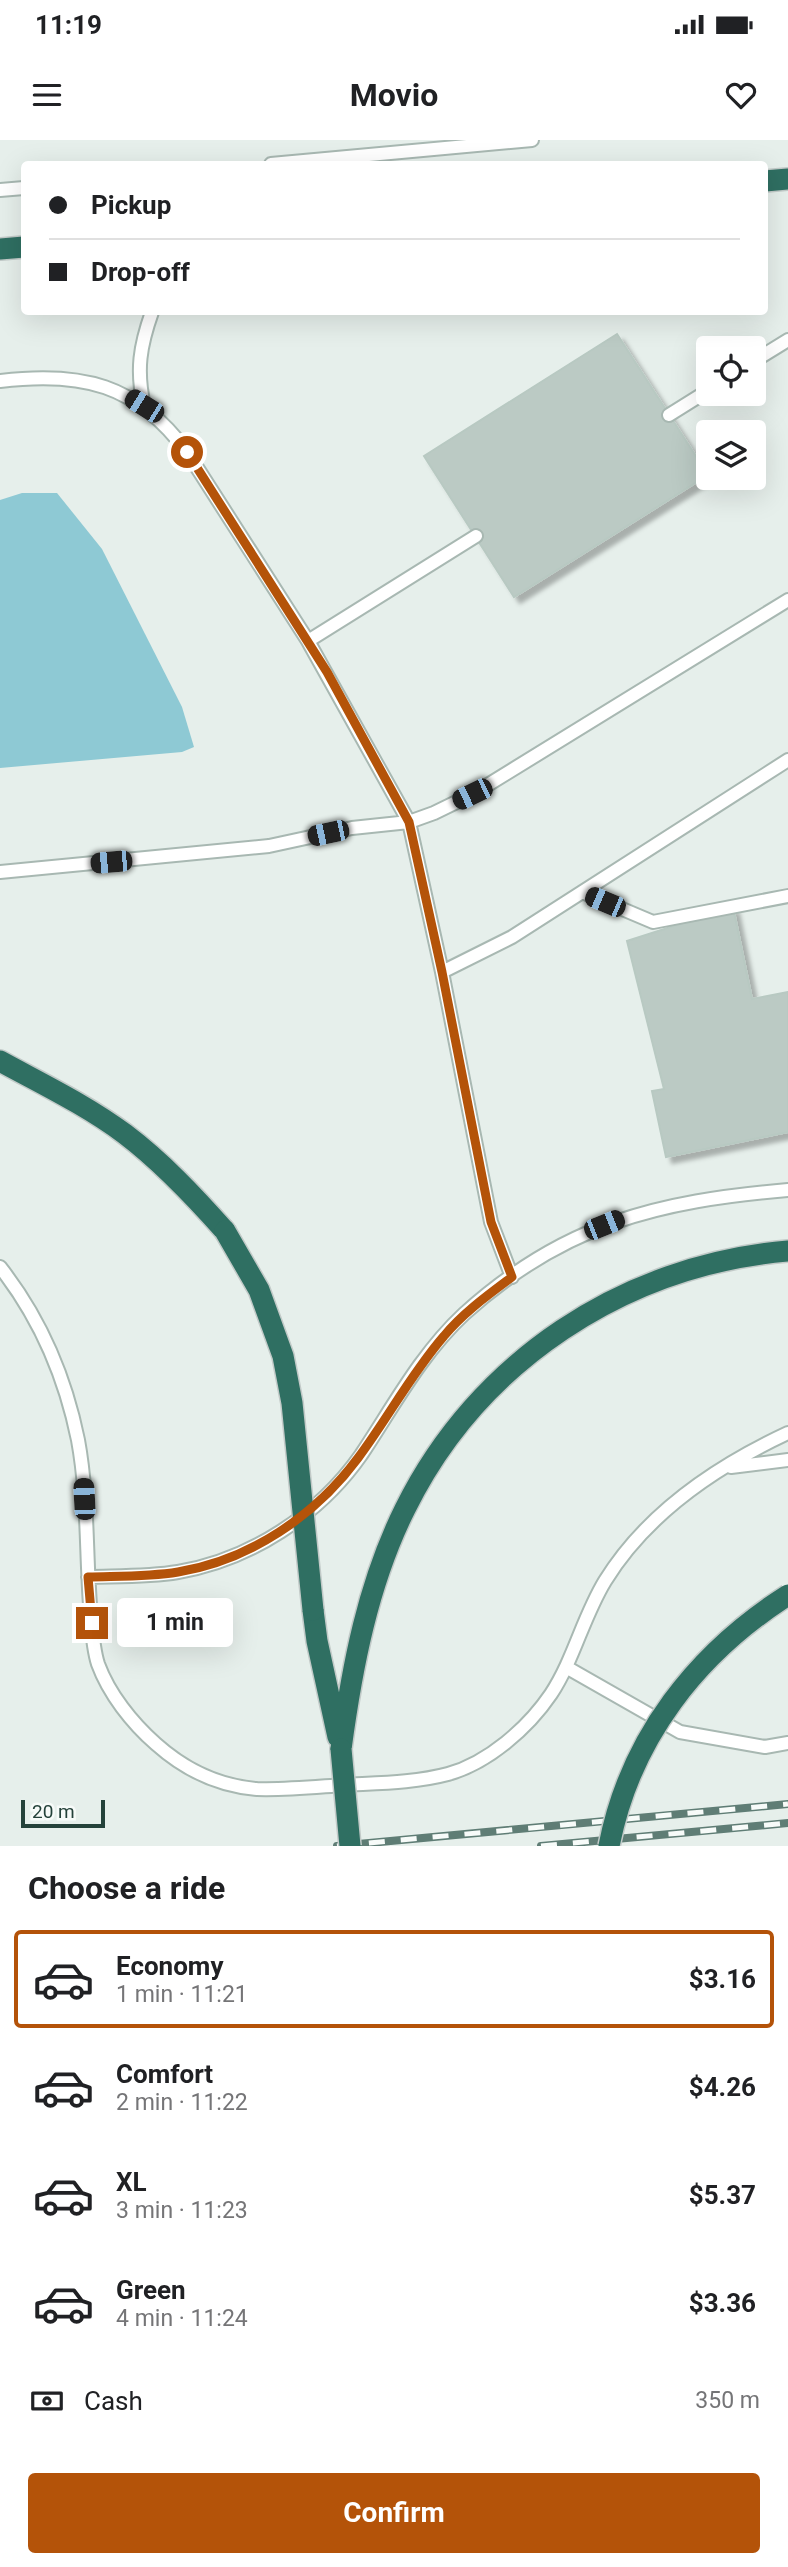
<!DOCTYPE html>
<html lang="en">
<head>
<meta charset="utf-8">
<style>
	:root { --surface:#fff; --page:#f6f6f6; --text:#202124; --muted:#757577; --line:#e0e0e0; --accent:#b45309 }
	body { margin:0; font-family:Roboto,sans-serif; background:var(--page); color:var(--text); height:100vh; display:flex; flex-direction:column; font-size:26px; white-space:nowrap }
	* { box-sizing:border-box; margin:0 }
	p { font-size:23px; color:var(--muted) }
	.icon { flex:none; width:38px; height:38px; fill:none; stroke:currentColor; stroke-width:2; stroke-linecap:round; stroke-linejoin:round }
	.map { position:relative; height:1706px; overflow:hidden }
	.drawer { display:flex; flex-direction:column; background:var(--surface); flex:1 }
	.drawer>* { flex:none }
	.hud { position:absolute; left:21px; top:21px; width:747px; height:154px; border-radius:7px; box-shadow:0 7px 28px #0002; display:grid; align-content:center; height:154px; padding:0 28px; background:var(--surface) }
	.tools { position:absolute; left:696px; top:196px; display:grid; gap:14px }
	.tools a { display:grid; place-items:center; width:70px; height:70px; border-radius:7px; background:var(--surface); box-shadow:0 7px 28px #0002; font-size:35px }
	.scale { position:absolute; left:21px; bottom:18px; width:84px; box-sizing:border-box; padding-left:7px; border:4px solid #24423a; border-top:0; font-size:19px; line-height:24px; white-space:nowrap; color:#24423a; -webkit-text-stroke:5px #f7fbf9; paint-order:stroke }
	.end { position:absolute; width:32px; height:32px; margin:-16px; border:9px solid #b45309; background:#fff; box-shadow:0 0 0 4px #fff }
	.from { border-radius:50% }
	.bubble { position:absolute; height:49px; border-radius:7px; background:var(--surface); box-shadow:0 7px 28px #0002; font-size:23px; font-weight:700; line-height:49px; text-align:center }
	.car { position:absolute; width:21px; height:42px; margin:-21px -10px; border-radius:9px; box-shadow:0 0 5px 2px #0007; background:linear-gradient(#222 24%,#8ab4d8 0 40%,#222 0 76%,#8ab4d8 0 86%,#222 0) }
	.hud b { display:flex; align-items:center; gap:24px; height:66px; font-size:26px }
	.hud b+b { border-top:2px solid var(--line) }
	.hud i { width:18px; height:18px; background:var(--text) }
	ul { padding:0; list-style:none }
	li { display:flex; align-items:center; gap:21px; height:98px; margin:0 14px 10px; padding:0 14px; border:4px solid transparent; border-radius:7px }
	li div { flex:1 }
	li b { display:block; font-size:26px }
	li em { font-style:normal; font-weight:700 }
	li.on { border-color:var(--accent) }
	li>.icon { width:63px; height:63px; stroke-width:1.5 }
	h2 { padding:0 28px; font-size:32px; line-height:84px }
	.pay { display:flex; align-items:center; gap:18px; height:77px; padding:0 28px; font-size:26px }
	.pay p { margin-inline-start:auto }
	.button { display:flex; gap:14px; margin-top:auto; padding:14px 28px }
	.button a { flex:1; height:80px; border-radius:7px; background:var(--accent); color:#fff; font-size:28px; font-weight:700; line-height:80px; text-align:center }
	.status { display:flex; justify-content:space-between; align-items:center; height:49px; padding:0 35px; background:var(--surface); direction:ltr }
	.status svg { height:19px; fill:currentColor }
	header { display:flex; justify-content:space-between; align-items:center; height:91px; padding:0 28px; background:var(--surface); font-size:32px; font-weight:700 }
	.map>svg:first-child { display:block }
	.water { fill:#8ec9d4 }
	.building { fill:#bbcac4; stroke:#b8c9c2; stroke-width:2; filter:url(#shadow) }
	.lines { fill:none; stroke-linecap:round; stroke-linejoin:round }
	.lane-casing { stroke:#a8b8b2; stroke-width:16 }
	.highway-casing { stroke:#c2cac8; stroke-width:24 }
	.lane { stroke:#fff; stroke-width:12 }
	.highway { stroke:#2f6f62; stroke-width:21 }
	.rail-casing { stroke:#5f7d75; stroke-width:8 }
	.rail { stroke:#f7fbf9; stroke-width:5; stroke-dasharray:16; stroke-linecap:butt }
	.highway-bridge-casing { stroke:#c2cac8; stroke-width:24; stroke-linecap:butt }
	.highway-bridge { stroke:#2f6f62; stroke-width:21 }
	.route { stroke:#b45309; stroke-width:9 }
</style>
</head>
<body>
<div class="status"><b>11:19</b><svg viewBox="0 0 49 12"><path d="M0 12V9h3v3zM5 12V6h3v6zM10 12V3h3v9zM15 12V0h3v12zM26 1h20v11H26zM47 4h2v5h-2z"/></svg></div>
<header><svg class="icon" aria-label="menu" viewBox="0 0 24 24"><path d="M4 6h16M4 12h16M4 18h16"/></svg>Movio<svg class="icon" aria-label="heart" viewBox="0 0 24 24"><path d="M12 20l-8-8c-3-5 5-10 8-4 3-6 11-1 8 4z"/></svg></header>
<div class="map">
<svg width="788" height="1706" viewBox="0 0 788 1706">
	<defs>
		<filter id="shadow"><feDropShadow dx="6" dy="6" stdDeviation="2" flood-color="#0004"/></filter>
	</defs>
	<rect width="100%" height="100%" fill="#e6efeb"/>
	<path class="water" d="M22,353H57L102,409L182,567L194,607L182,612L0,628V360Z"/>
	<path class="building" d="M617,194L708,335L514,457L424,316Z
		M733,767L752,859L788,852V992L666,1017L652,951L664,949L627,801Z"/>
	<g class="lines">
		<g class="lane-casing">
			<path id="lane" d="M271,24L532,0
				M0,50L24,48
				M754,221L788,200
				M0,241C81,231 137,244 187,312L308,501L409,682L442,832L491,1082L512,1137
				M144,266C136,230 140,206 152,172
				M669,275L709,250
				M308,501L476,396
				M0,732L269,706L352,688L409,682L434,673L473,654L788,460
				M582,752L653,782L788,756
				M442,832L512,797L788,620
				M0,1127C40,1178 65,1236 78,1300C88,1354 86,1411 90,1465C92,1485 92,1505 98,1524C109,1554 132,1583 156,1604C184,1629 219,1646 257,1649C285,1650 314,1647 343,1645C377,1643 414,1643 448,1634C488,1623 528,1588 551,1554C574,1519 583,1477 605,1441C647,1373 717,1326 788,1293
				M731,1327L788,1320
				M88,1437C118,1436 148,1437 178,1432C250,1420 319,1375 361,1315C393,1267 421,1214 464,1174C563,1084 658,1061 788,1050
				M566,1527L680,1592L765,1607L788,1603"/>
		</g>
		<g class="highway-casing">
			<path id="highway" d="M765,41L788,39
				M0,109L24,107
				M0,921C42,944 86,965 125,994C162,1022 194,1056 225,1091
				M313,1470L317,1501L338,1597
				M341,1609C352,1527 368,1443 405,1369C478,1221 624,1125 788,1111"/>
		</g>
		<use href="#lane" class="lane"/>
		<use href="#highway" class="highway"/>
		<g class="rail-casing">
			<path id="rail" d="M337,1706L788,1664
				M541,1706L788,1683"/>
		</g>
		<use href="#rail" class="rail"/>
		<g class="highway-bridge-casing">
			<path id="highway-bridge" d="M225,1091L259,1150L283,1216L292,1263L313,1470
				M341,1609L350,1706
				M609,1706C630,1598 697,1513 788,1455"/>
		</g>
		<use href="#highway-bridge" class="highway-bridge"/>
	</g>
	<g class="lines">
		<path class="route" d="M92,1483L88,1437C118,1436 148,1437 178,1432C250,1420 315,1376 358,1318C388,1278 411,1234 444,1196C463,1173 488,1155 512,1137L491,1082L442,832L409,682L327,532L187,312"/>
	</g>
</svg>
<div class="tools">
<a><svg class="icon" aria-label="locate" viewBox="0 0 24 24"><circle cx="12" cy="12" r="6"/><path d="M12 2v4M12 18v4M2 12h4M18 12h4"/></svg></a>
<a><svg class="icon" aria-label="layers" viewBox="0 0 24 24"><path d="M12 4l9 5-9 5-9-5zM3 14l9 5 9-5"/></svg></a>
</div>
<div class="scale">20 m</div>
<i class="end from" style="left:187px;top:312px"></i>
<i class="end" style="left:92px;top:1483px"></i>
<div class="bubble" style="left:117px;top:1458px;width:116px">1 min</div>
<i class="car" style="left:144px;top:266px;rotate:302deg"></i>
<i class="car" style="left:472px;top:654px;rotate:244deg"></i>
<i class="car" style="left:328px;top:693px;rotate:258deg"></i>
<i class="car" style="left:111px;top:722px;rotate:265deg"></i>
<i class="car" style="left:605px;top:762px;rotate:293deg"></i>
<i class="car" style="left:604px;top:1085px;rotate:68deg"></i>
<i class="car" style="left:84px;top:1359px;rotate:357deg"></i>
<div class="hud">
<b><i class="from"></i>Pickup</b>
<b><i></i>Drop-off</b>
</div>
</div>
<section class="drawer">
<h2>Choose a ride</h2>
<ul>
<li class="on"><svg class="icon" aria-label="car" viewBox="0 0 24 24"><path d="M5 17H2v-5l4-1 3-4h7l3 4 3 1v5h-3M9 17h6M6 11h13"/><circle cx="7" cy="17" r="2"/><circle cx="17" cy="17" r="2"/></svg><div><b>Economy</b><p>1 min · 11:21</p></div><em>$3.16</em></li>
<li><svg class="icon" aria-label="car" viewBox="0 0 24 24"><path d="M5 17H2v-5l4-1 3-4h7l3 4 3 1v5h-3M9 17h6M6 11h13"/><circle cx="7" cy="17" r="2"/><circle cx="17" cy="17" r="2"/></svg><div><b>Comfort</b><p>2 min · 11:22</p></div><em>$4.26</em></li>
<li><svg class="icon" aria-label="car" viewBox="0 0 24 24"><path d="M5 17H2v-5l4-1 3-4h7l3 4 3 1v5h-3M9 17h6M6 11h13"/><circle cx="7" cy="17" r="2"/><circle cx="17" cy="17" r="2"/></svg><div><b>XL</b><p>3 min · 11:23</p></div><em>$5.37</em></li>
<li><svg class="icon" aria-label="car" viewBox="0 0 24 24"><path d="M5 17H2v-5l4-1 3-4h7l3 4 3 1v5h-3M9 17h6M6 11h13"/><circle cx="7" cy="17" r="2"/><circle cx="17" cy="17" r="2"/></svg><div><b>Green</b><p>4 min · 11:24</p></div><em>$3.36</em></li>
</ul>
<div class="pay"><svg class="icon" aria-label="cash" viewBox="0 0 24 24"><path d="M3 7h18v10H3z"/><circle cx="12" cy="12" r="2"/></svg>Cash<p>350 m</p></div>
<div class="button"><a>Confirm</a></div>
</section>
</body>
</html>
